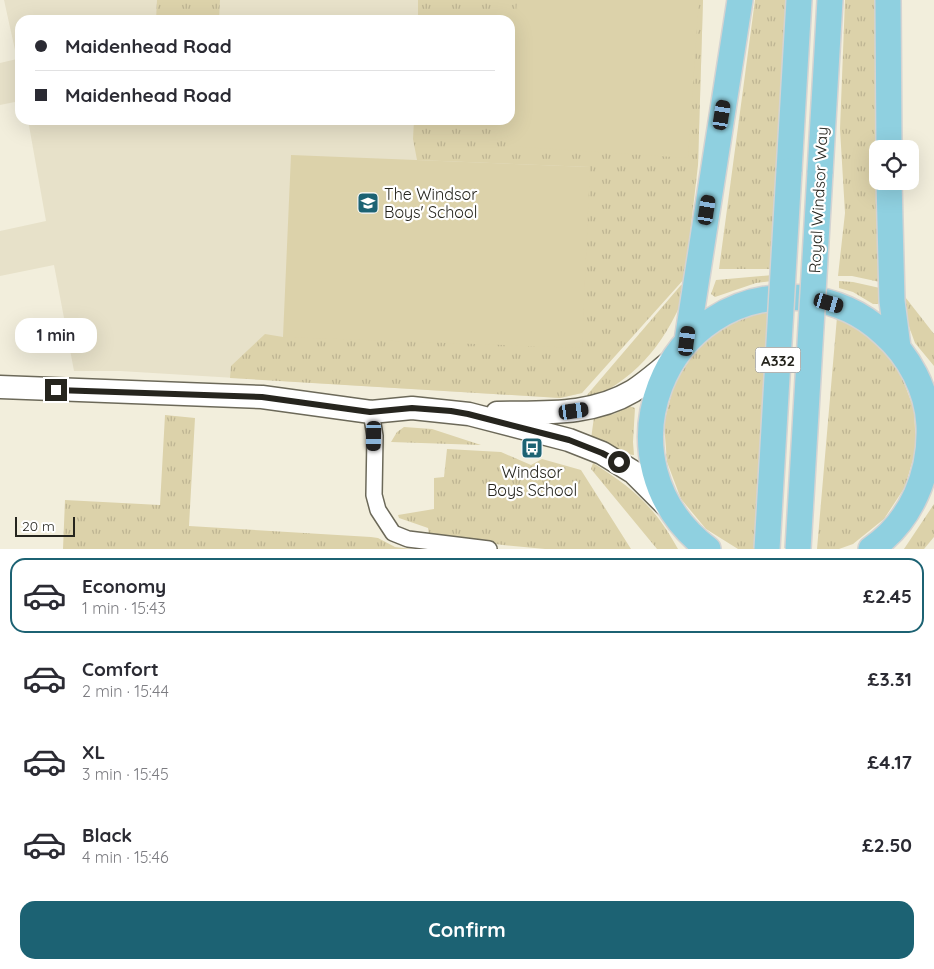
<!DOCTYPE html>
<html lang="en">
<head>
<meta charset="utf-8">
<style>
	:root { --surface:#fff; --page:#f2f2f3; --text:#2b2b33; --muted:#7c7c81; --line:#e1e1e2; --accent:#1c6273 }
	body { margin:0; font-family:Quicksand,sans-serif; background:var(--page); color:var(--text); height:100vh; display:flex; flex-direction:column; font-size:19px; white-space:nowrap }
	* { box-sizing:border-box; margin:0 }
	p { font-size:16px; color:var(--muted) }
	.icon { flex:none; width:28px; height:28px; fill:none; stroke:currentColor; stroke-width:2; stroke-linecap:round; stroke-linejoin:round }
	.map { position:relative; height:549px; overflow:hidden }
	.sheet { display:flex; flex-direction:column; background:var(--surface); flex:1 }
	.sheet>* { flex:none }
	.hud { position:absolute; left:15px; top:15px; width:500px; height:110px; border-radius:15px; box-shadow:0 5px 20px #0002; display:grid; align-content:center; height:110px; padding:0 20px; background:var(--surface) }
	.fabs { position:absolute; left:869px; top:140px; display:grid; gap:10px }
	.fabs a { display:grid; place-items:center; width:50px; height:50px; border-radius:10px; background:var(--surface); box-shadow:0 5px 20px #0002; font-size:25px }
	.scale { position:absolute; left:15px; bottom:12px; width:60px; box-sizing:border-box; padding-left:5px; border:2px solid #26251e; border-top:0; font-size:14px; line-height:18px; white-space:nowrap; color:#26251e; -webkit-text-stroke:4px #fff; paint-order:stroke }
	.end { position:absolute; width:22px; height:22px; margin:-11px; border:6px solid #26251e; background:#fff; box-shadow:0 0 0 2px #fff }
	.from { border-radius:50% }
	.bubble { position:absolute; height:35px; border-radius:15px; background:var(--surface); box-shadow:0 5px 20px #0002; font-size:16px; font-weight:800; line-height:35px; text-align:center }
	.car { position:absolute; width:15px; height:30px; margin:-15px -8px; border-radius:6px; box-shadow:0 0 4px 1px #0007; background:linear-gradient(#222 24%,#8ab4d8 0 40%,#222 0 76%,#8ab4d8 0 86%,#222 0) }
	.hud b { display:flex; align-items:center; gap:18px; height:48px; font-size:19px }
	.hud b+b { border-top:1px solid var(--line) }
	.hud i { width:12px; height:12px; background:var(--text) }
	ul { padding:9px 0 0; list-style:none }
	li { display:flex; align-items:center; gap:15px; height:75px; margin:0 10px 8px; padding:0 10px; border:2px solid transparent; border-radius:15px }
	li div { flex:1 }
	li b { display:block; font-size:19px }
	li em { font-style:normal; font-weight:800 }
	li.selected { border-color:var(--accent) }
	li>.icon { width:45px; height:45px; stroke-width:1.5 }
	.primary-button { display:flex; gap:10px; margin-top:auto; padding:10px 20px }
	.primary-button a { flex:1; height:58px; border-radius:15px; background:var(--accent); color:#fff; font-size:20px; font-weight:800; line-height:58px; text-align:center }
	.map>svg:first-child { display:block }
	.built { fill:#e7e1c9 }
	.grass { fill:url(#grass-tufts) }
	.pitch { fill:#dcd2aa }
	.lines { fill:none; stroke-linecap:round; stroke-linejoin:round }
	.street-casing { stroke:#6c6959; stroke-width:18 }
	.secondary-casing { stroke:#6c6959; stroke-width:25 }
	.primary-casing { stroke:#d4d3d2; stroke-width:28 }
	.street { stroke:#fff; stroke-width:15 }
	.secondary { stroke:#fff; stroke-width:22 }
	.primary { stroke:#8fd0e0; stroke-width:25 }
	.primary-bridge-casing { stroke:#d4d3d2; stroke-width:28; stroke-linecap:butt }
	.primary-bridge { stroke:#8fd0e0; stroke-width:25 }
	.route { stroke:#26251e; stroke-width:6 }
	.labels { text-anchor:middle; dominant-baseline:central; stroke-width:4.5; stroke-linejoin:round; paint-order:stroke }
	.shield { fill:#fff; stroke:#676662; stroke-width:1 }
	.shield-label { font-size:15px; font-weight:bold; fill:#26251e }
	.poi-label { font-size:16px; fill:#26251e; stroke:#fff; text-anchor:start }
	.street-label { font-size:16px; fill:#26251e; stroke:#fff }
</style>
</head>
<body>
<div class="map">
<svg width="934" height="549" viewBox="0 0 934 549">
	<defs>
		<pattern id="grass-tufts" width="24" height="20" patternUnits="userSpaceOnUse" patternTransform="scale(1.25)"><rect width="24" height="20" fill="#dcd2aa"/><path d="M3 7l-1-3M5 7V3M7 7l1-3M15 17l-1-3M17 17v-4M19 17l1-3" fill="none" stroke="#bdb492"/></pattern>
	</defs>
	<rect width="100%" height="100%" fill="#f2eedc"/>
	<path class="built" d="M4,0H703L698,165L582,393L560,398L120,371H74L54,265L0,276V231L46,221L28,120H510V20H20V101L0,105V63L17,59Z"/>
	<path class="grass" d="M157,0H220L219,20H156Z
		M418,0H703L698,165L685,278L582,393L560,398L230,378L231,366L265,334L283,337L590,167L417,160L413,139L414,120H510V20H418Z
		M755,0H788L774,269H719Z
		M845,0H875L880,282L852,276H838L845,213L840,129Z
		M773,275L772,281L756,283L715,297L711,294L716,280Z
		M839,281L853,282L880,288L881,300L878,304H873L853,292L839,288Z
		M681,285L689,286C666,340 643,374 589,400L587,395Z
		M902,293L934,334V366L915,343L903,310Z
		M772,310L758,549H738L706,529L681,499L667,462L664,423L674,384L695,351L726,325L763,311Z
		M837,317L842,319L875,341L900,372L914,409L916,449L905,487L884,519L853,544L839,549H817Z
		M629,406L635,408L633,442L634,455C625,455 601,442 591,439L594,417L614,414Z
		M165,415L195,418L189,526L371,537L378,538L395,547L412,549H63L65,500L160,505Z
		M404,427L432,429L481,445L391,442L397,432Z
		M447,449L501,452L531,465L542,459L581,470L631,549H545L503,545L429,535L428,528L399,518L398,515L434,509V478L444,477Z
		M593,463C633,488 655,507 678,549H657L591,469Z
		M934,504V537L924,549H904Z"/>
	<path class="pitch" d="M517,0H699L688,158L507,146Z
		M291,155L590,167L582,348L283,337Z"/>
	<g class="lines">
		<g class="street-casing">
			<path id="street" d="M371,412L375,436L374,495L378,510L393,533L408,539L489,549"/>
		</g>
		<g class="secondary-casing">
			<path id="secondary" d="M0,387L262,397L371,412L412,408L469,414L569,440L602,453L633,472L667,506
				M497,413C544,412 591,416 633,391C647,382 660,370 673,360"/>
		</g>
		<g class="primary-casing">
			<path id="primary" d="M888,0L889,149
				M789,171L799,0
				M820,173L830,0
				M889,181L892,301L898,347
				M687,341L740,0
				M708,549C594,463 662,284 805,298C834,301 862,313 883,333C909,356 927,389 929,425C931,473 912,521 871,549"/>
		</g>
		<use href="#street" class="street"/>
		<use href="#secondary" class="secondary"/>
		<use href="#primary" class="primary"/>
		<g class="primary-bridge-casing">
			<path id="primary-bridge" d="M767,549L789,171
				M798,549L820,173"/>
		</g>
		<use href="#primary-bridge" class="primary-bridge"/>
	</g>
	<g class="lines">
		<path class="route" d="M56,390L262,397L370,412L412,408L451,411L468,414L569,440L602,453L619,462"/>
	</g>
	<defs>
		<g id="school-square" transform="scale(1.125)"><rect x="-9" y="-9" width="18" height="18" rx="4" fill="#1c6273" stroke="#fff"/><path d="M0-5L7-2L0 1L-7-2ZM-4 1L0 2.5L4 1V4Q0 6-4 4Z" fill="#fff"/></g>
		<g id="bus-square" transform="scale(1.125)"><rect x="-9" y="-9" width="18" height="18" rx="4" fill="#1c6273" stroke="#fff"/><path d="M-5-6H5V4H4V6H2V4H-2V6H-4V4H-5ZM-3.5-4V0h7V-4ZM-3.5 1.2v1.5H-2V1.2ZM2 1.2v1.5H3.5V1.2Z" fill="#fff"/></g>
	</defs>
	<g fill-rule="evenodd">
		<use href="#school-square" x="368" y="203"/>
		<use href="#bus-square" x="532" y="448"/>
	</g>
	<g class="labels">
		<rect class="shield" x="755.5" y="347.5" width="45" height="25" rx="4"/>
		<g class="shield-label">
			<text x="778" y="360">A332</text>
		</g>
		<g class="poi-label">
			<text x="384" y="194">The Windsor<tspan x="384" dy="18">Boys' School</tspan></text>
			<text x="532" y="472" text-anchor="middle">Windsor<tspan x="532" dy="18">Boys School</tspan></text>
		</g>
		<g class="street-label">
			<text transform="translate(818 200) rotate(-87)">Royal Windsor Way</text>
		</g>
	</g>
</svg>
<div class="fabs">
<a><svg class="icon" aria-label="locate" viewBox="0 0 24 24"><circle cx="12" cy="12" r="6"/><path d="M12 2v4M12 18v4M2 12h4M18 12h4"/></svg></a>
</div>
<div class="scale">20 m</div>
<i class="end from" style="left:619px;top:462px"></i>
<i class="end" style="left:56px;top:390px"></i>
<div class="bubble" style="left:15px;top:318px;width:82px">1 min</div>
<i class="car" style="left:722px;top:115px;rotate:9deg"></i>
<i class="car" style="left:707px;top:210px;rotate:9deg"></i>
<i class="car" style="left:829px;top:303px;rotate:106deg"></i>
<i class="car" style="left:687px;top:341px;rotate:7deg"></i>
<i class="car" style="left:574px;top:411px;rotate:82deg"></i>
<i class="car" style="left:374px;top:436px;rotate:181deg"></i>
<div class="hud">
<b><i class="from"></i>Maidenhead Road</b>
<b><i></i>Maidenhead Road</b>
</div>
</div>
<section class="sheet">
<ul>
<li class="selected"><svg class="icon" aria-label="car" viewBox="0 0 24 24"><path d="M5 17H2v-5l4-1 3-4h7l3 4 3 1v5h-3M9 17h6M6 11h13"/><circle cx="7" cy="17" r="2"/><circle cx="17" cy="17" r="2"/></svg><div><b>Economy</b><p>1 min · 15:43</p></div><em>£2.45</em></li>
<li><svg class="icon" aria-label="car" viewBox="0 0 24 24"><path d="M5 17H2v-5l4-1 3-4h7l3 4 3 1v5h-3M9 17h6M6 11h13"/><circle cx="7" cy="17" r="2"/><circle cx="17" cy="17" r="2"/></svg><div><b>Comfort</b><p>2 min · 15:44</p></div><em>£3.31</em></li>
<li><svg class="icon" aria-label="car" viewBox="0 0 24 24"><path d="M5 17H2v-5l4-1 3-4h7l3 4 3 1v5h-3M9 17h6M6 11h13"/><circle cx="7" cy="17" r="2"/><circle cx="17" cy="17" r="2"/></svg><div><b>XL</b><p>3 min · 15:45</p></div><em>£4.17</em></li>
<li><svg class="icon" aria-label="car" viewBox="0 0 24 24"><path d="M5 17H2v-5l4-1 3-4h7l3 4 3 1v5h-3M9 17h6M6 11h13"/><circle cx="7" cy="17" r="2"/><circle cx="17" cy="17" r="2"/></svg><div><b>Black</b><p>4 min · 15:46</p></div><em>£2.50</em></li>
</ul>
<div class="primary-button"><a>Confirm</a></div>
</section>
</body>
</html>
